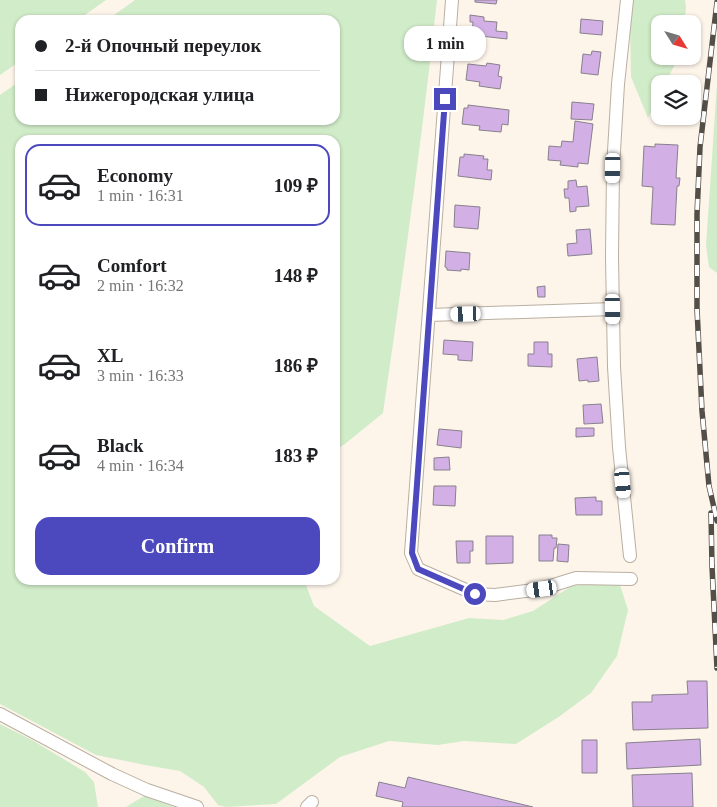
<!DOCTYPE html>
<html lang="en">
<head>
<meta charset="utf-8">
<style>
	:root { --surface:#fff; --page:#f6f6f6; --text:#202124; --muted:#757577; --line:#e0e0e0; --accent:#4c48be }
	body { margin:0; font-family:"Times New Roman",serif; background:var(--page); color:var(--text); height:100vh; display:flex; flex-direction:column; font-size:19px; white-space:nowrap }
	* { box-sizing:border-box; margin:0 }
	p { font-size:16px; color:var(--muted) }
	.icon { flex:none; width:28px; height:28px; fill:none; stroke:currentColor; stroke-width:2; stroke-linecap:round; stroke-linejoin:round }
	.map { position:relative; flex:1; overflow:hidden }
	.details { position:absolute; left:15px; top:135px; width:325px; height:450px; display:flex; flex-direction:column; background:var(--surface); border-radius:15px; box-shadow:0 1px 4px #0004 }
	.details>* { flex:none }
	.banner { position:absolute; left:15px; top:15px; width:325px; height:110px; border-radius:15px; box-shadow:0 1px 4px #0004; display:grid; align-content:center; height:110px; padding:0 20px; background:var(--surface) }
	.needle { width:32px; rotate:127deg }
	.fabs { position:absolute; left:651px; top:15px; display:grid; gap:10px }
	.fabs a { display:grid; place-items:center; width:50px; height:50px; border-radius:10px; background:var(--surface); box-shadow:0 1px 4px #0004; font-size:25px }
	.end { position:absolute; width:22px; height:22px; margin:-11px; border:6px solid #4c48be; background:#fff; box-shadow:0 0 0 2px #fff }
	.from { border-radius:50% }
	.bubble { position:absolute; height:35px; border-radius:15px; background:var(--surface); box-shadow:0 1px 4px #0004; font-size:16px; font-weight:800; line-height:35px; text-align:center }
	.car { position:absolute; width:15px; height:30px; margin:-15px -8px; border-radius:6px; box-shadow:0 0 4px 1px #0007; background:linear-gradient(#fff 24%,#345 0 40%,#fff 0 76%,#345 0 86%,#fff 0) }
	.banner b { display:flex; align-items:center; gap:18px; height:48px; font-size:19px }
	.banner b+b { border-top:1px solid var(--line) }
	.banner i { width:12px; height:12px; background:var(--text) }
	ul { padding:9px 0 0; list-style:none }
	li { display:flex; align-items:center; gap:15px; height:82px; margin:0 10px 8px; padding:0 10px; border:2px solid transparent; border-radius:15px }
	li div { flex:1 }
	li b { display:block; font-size:19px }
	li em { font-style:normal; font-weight:800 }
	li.active { border-color:var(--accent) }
	li>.icon { width:45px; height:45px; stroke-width:1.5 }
	.action { display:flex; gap:10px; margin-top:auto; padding:10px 20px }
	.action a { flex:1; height:58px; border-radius:15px; background:var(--accent); color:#fff; font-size:20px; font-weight:800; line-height:58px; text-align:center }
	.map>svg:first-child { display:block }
	.green { fill:#d1ecc9 }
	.building { fill:#d2b0e5; stroke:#88808d }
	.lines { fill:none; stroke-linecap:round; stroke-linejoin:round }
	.minor-casing { stroke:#b9afa1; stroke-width:14 }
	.minor { stroke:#fff; stroke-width:12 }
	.rail-casing { stroke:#534e48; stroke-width:5.5 }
	.rail { stroke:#fff; stroke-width:4; stroke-dasharray:11; stroke-linecap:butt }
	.route { stroke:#4c48be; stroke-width:6 }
</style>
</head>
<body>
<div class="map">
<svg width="717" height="807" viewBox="0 0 717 807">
	<rect width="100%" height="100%" fill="#fef5ea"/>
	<path class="green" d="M0,0H106L78,20H20V61L0,75Z
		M135,0H437C422,138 403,276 383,413L345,444L335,450V140H20V580H304L314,606L370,646L469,618L503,620L533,611L570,587L593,582L620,585L628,610L617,656L591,693L560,716L516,744L464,741L438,745L389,741L340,757L276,804L226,807L218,805L204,787L180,771L145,765L96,755L0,704V95L20,81V120H335V20H107Z
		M633,0H685L686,7L684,24H660V56H679L665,84H660V94L648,118L631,77L630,25Z
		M717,84V273L709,267L706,245Z
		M0,724L32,740L85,772L94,782L98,807H0Z
		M144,796L174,807H126Z"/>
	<path class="building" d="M475,0H497L496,4L475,2Z
		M470,15L484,17V21L497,22L496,31L507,32V39L472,35L473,22H470Z
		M581,19L603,21L602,35L580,33Z
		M592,51L601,52L598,75L581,73L583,54L591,55Z
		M487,63L500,65L498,76L502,77L500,89L479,86L480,82L466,80L468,64L486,66Z
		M572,102L594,104L592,120L571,119Z
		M468,105L509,110L508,125L502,124L501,132L479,130L480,126L462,124L464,108H468Z
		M575,121L593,124L588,164L578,163V167L560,165L561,161L548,160L549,146L561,147L562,141L573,142Z
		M655,144L678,145L676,178H680L679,186H677L675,225L651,224L653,187L642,186L644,146L655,147Z
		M464,154L484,156L483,159H488L487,170H492L491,180L458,176L460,157H464Z
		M576,180L577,187L587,186L589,206L576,207V211L570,212L569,198H565L564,189H568V181Z
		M455,205L480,207L478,229L454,227Z
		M590,229L592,254L568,256L567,244L577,243L576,230Z
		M446,251L470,253L469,270L461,269V271L447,270V268L445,267Z
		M545,286V297H538L537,287Z
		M444,340L473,342L472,361L458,360V355L443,354Z
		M534,342H548V354H552V367L528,366V354H534Z
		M597,357L599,381L588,382V380L579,381L577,359Z
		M601,404L603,423L584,424L583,405Z
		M576,428H594V436L576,437Z
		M439,429L462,431L461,448L437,445Z
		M449,457L450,470H434V458Z
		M434,486H456L455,506L433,505Z
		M596,497V501H602V515H576L575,498Z
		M539,535H552V538H557L556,548H554L553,561H539Z
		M486,536H513V563L486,564Z
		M456,541H473V551H470V563H457Z
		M558,544L569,545L568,562L557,561Z
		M687,681H707L708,728L633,730L632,702H652V695L688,694Z
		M700,739L701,765L627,769L626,743Z
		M582,740H597V773H582Z
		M692,773L693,807H633L632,775Z
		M408,777L533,807H402L403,802L376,796L379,782L405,788Z"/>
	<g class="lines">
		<g class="minor-casing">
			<path id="minor" d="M452,0L411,553L418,569L475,594L495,595L541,589L576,578L631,579
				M627,0L618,84L613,168L612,257L614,367L619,447L630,556
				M429,315L613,309
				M0,714L112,774L147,790L197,807
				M307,807L312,802"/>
		</g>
		<use href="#minor" class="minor"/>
		<g class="rail-casing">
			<path id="rail" d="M717,2L700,147L697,214V309L702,411L709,486L717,521
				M711,513L712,566L717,668"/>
		</g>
		<use href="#rail" class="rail"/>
	</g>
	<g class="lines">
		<path class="route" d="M445,99L412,553L418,569L475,594"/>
	</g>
</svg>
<div class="fabs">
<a><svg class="needle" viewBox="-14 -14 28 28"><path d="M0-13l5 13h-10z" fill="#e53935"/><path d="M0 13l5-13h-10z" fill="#757577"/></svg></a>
<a><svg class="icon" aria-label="layers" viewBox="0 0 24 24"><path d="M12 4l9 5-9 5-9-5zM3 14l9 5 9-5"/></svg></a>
</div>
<i class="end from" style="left:475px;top:594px"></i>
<i class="end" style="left:445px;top:99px"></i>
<div class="bubble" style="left:404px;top:26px;width:82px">1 min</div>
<i class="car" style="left:613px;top:168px;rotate:181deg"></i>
<i class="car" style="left:613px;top:309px;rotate:179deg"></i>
<i class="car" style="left:466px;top:314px;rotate:268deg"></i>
<i class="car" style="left:623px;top:483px;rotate:175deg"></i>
<i class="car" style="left:542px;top:589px;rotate:262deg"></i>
<div class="banner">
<b><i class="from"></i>2-й Опочный переулок</b>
<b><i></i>Нижегородская улица</b>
</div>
<section class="details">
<ul>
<li class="active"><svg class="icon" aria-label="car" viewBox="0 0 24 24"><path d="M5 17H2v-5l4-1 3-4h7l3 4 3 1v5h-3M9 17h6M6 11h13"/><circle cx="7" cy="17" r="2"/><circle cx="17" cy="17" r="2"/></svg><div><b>Economy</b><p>1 min · 16:31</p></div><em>109 ₽</em></li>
<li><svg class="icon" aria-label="car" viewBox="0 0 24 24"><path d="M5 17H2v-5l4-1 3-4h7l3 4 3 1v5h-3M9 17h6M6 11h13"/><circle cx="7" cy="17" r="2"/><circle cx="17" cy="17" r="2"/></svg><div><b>Comfort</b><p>2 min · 16:32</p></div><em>148 ₽</em></li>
<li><svg class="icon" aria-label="car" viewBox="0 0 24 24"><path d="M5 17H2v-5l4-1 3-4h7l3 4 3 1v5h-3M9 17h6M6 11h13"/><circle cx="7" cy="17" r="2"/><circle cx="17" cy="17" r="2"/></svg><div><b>XL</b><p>3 min · 16:33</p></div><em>186 ₽</em></li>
<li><svg class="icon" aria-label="car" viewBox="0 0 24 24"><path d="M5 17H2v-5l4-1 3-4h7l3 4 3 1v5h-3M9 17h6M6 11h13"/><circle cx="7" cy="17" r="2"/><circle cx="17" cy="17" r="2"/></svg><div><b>Black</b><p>4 min · 16:34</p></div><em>183 ₽</em></li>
</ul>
<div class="action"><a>Confirm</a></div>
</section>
</div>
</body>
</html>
